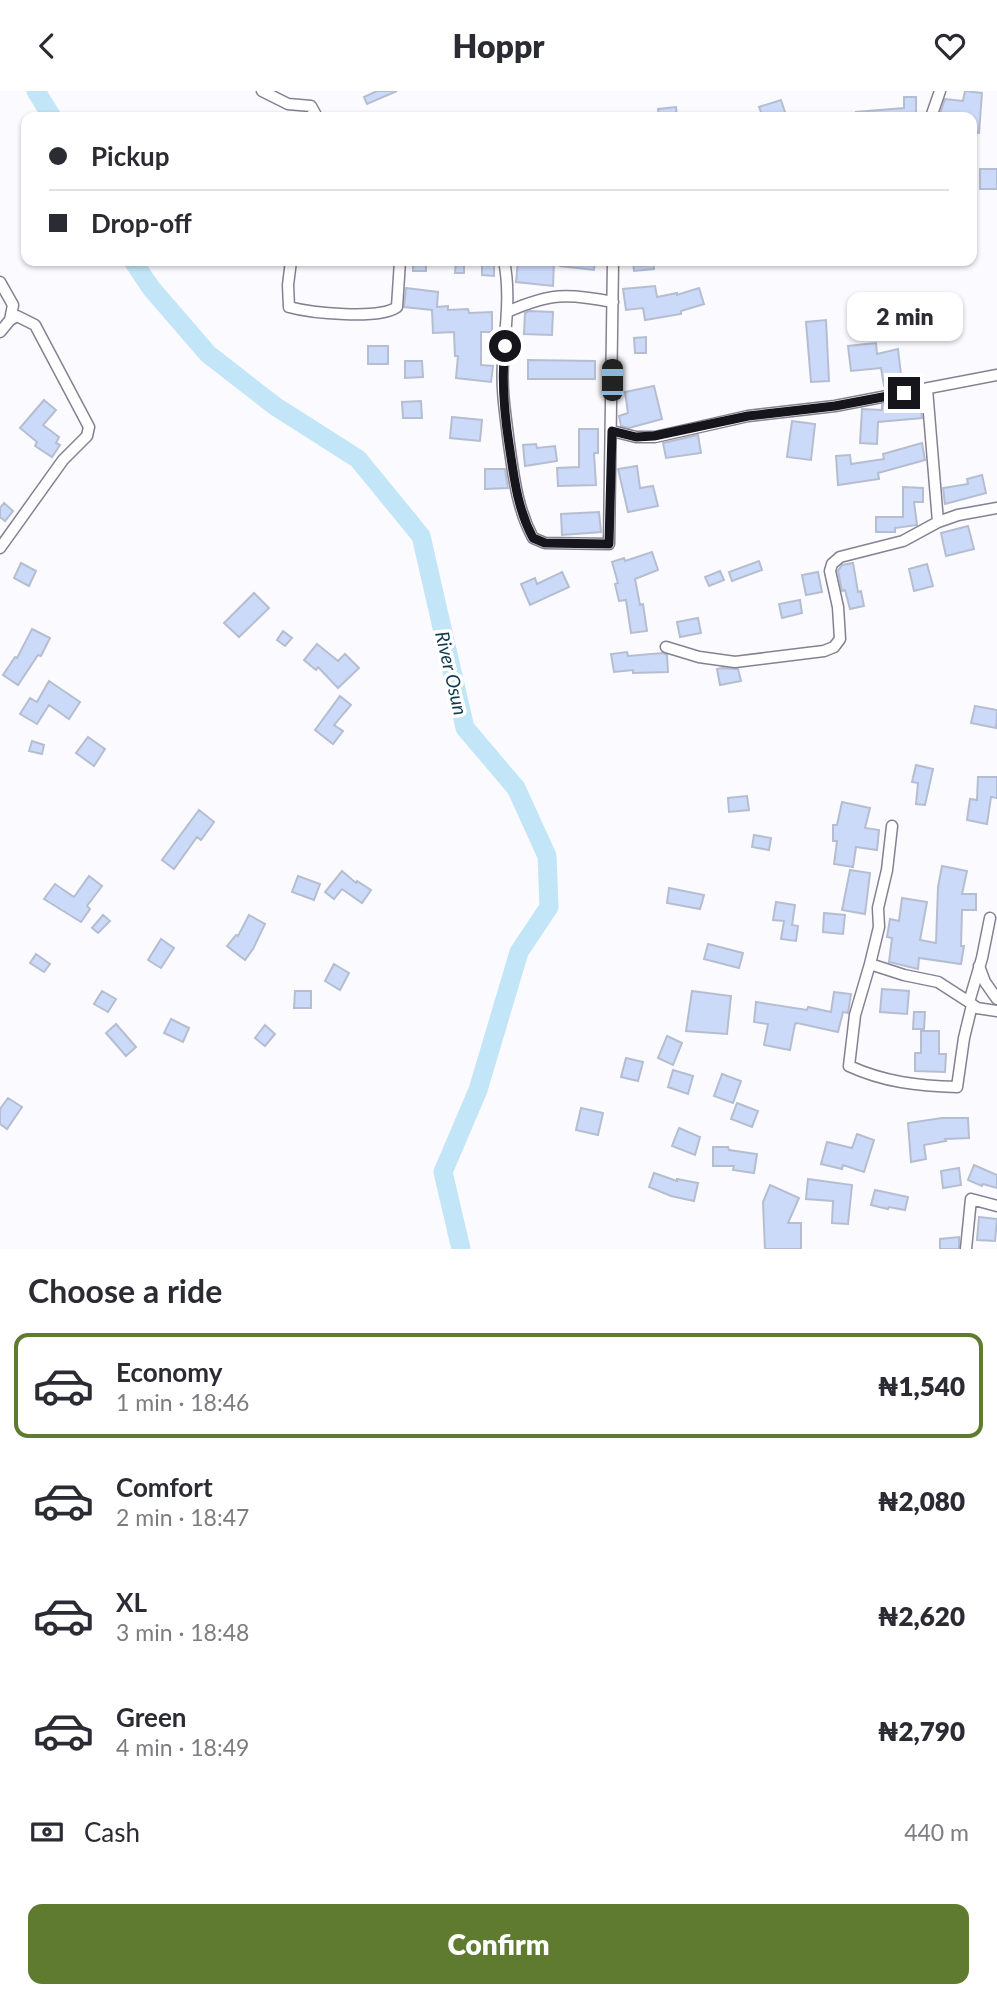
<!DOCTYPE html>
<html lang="en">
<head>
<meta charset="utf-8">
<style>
	:root { --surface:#fff; --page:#f7f7f7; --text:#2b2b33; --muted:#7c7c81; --line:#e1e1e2; --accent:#5f7b2f }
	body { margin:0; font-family:Lato,sans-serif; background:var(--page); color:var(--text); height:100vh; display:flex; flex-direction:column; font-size:26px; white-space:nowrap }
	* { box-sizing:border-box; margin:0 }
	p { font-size:23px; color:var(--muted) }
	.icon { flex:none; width:38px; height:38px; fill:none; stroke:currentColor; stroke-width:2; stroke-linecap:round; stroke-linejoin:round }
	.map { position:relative; height:1158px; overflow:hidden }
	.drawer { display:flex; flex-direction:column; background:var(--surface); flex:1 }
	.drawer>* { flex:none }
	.guide { position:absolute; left:21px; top:21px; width:956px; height:154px; border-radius:14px; box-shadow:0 2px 5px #0004; display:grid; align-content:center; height:154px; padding:0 28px; background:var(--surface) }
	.end { position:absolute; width:32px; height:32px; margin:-16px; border:9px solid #17151c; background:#fff; box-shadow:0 0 0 4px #fff }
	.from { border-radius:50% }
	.bubble { position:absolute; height:49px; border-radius:14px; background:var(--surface); box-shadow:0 2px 5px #0004; font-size:23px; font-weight:800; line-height:49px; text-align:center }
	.car { position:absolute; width:21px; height:42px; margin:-21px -10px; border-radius:9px; box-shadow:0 0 5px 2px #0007; background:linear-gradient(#222 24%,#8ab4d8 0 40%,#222 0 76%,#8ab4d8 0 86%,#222 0) }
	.guide b { display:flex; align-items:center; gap:24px; height:66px; font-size:26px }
	.guide b+b { border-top:2px solid var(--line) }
	.guide i { width:18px; height:18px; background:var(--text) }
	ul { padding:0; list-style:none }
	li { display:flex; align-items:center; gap:21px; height:105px; margin:0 14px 10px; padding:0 14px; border:4px solid transparent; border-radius:14px }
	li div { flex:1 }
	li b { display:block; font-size:26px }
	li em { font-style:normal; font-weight:800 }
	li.selected { border-color:var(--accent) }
	li>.icon { width:63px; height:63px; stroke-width:1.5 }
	h2 { padding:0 28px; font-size:32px; line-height:84px }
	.pay { display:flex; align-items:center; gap:18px; height:77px; padding:0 28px; font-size:26px }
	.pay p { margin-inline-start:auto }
	.primary-button { display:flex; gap:14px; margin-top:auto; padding:14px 28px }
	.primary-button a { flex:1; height:80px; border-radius:14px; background:var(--accent); color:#fff; font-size:28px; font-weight:800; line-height:80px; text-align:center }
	header { display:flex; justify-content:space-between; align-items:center; height:91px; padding:0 28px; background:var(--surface); font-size:32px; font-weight:800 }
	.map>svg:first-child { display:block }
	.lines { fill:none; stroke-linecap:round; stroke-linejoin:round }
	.river { stroke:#c2e5f7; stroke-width:19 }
	.building { fill:#ccdaf9; stroke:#b5bed1; stroke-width:2 }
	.street-casing { stroke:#858092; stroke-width:13 }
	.street { stroke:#fff; stroke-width:10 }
	.route { stroke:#17151c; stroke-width:9 }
	.labels { text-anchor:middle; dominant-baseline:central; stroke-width:7; stroke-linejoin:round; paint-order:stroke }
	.water-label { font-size:19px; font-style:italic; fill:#0b384b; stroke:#fff }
</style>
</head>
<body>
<header><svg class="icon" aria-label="back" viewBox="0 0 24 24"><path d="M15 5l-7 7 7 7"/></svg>Hoppr<svg class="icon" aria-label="heart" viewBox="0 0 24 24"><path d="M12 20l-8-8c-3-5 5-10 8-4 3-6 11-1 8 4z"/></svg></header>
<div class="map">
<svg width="997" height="1158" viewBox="0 0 997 1158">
	<rect width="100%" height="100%" fill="#fbfafe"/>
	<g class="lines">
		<path class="river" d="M36,0L52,26
			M133,170L151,197L208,263L275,315L358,368L421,445L465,637L516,697L547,765L549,816L519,861L478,999L443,1081L461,1158"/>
	</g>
	<path class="building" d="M377,0H397L367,13L364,6Z
		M965,0L982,2L979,42L971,41V26H939L945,8L963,10Z
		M904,6H916V26H856V21L904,17Z
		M781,9L786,24L763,26L759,16Z
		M676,16L677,26H659L658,18Z
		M980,78H997V98H980Z
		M413,170H426V180H413Z
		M456,170H464V182H455Z
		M482,170H494V185L482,184Z
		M518,170H554L553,195L516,191Z
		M560,170H595L594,179L560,175Z
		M633,170H653L654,178L634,180Z
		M655,195L657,206L677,202V204L699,197L704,213L681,220V223L645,229L643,217L626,219L623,198Z
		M406,197L438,201L437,216L448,215V219L468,218L469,222L492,221V241H481V274L493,275L491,291L456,287L458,265H455L454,241L433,242L432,219L404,216Z
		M909,219L914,239L896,243L892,224Z
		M529,220L553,221L552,244L524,243L525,222Z
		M826,229L829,290L811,291L806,231Z
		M646,246V262H635L634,247Z
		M876,252L877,263L898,258L902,292L884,295L881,277L851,280L848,255Z
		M368,255H388V273H368Z
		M528,269L595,270V288H528Z
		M405,270H422L423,286L405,287Z
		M654,295L662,328L629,337L621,335L619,325L628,322L625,301Z
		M920,306L922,327L878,331L877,353L860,352L862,318L882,319V314L904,312V309Z
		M44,309L56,319L43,334L59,346L56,352L60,354L52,366L35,355L37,351L20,337Z
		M421,310L422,327H403L402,311Z
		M452,326L482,329L480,350L450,347Z
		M792,330L815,333L811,369L787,366Z
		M579,338H598V362H594L596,394L558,395L557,377L579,376Z
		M698,344L701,362L666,367L663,352Z
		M922,352L925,369L878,382L879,388L838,394L836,365L850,364L851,373L884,368L883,363Z
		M536,353L537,357L555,355L557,370L525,375L523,354Z
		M637,375L640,397L653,395L658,415L628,421L618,378Z
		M485,378H505L508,397L485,398Z
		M982,384L986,402L945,413L943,397L968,393L967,388Z
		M903,396L923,397V411H914L917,434L895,437V441H876V426H903Z
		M4,412L13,420L5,430L0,426V417Z
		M599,421L601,441L562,444L561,423Z
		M968,435L974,458L946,465L941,442Z
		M652,461L658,479L635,488L640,514L643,513L647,540L631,542L626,509L619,510L615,493L618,492L612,471L624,467L625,470Z
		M759,470L762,479L732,490L729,481Z
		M21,472L36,480L29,495L14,487Z
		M853,472L858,501L861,500L864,515L850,518L845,499L842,500L838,480L842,474Z
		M927,473L933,495L914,500L909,478Z
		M720,480L724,489L709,495L705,486Z
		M562,481L569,496L530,514L521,493L535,487L537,493Z
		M818,481L822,501L806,504L802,484Z
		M254,502L269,517L239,546L224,532Z
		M800,509L802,522L782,527L779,513Z
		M698,527L701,542L680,546L677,531Z
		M32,538L50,547L41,565L38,564L18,594L3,584L15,566L17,567Z
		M283,540L292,547L285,555L277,549Z
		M317,553L338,570L345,563L359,577L338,597L318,576L316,579L304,569Z
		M627,561L628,565L663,562L667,564L668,581L633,582V579L614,581L611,563Z
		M722,577L738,578L741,590L720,594L717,578Z
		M49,590L80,611L69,628L49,614L37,633L20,623L30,607L37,611Z
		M340,605L351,614L334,634L343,640L333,653L315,639Z
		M975,615L997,619L996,637L971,632Z
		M88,646L105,658L94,675L76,662Z
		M32,650L44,654L42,663L29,660Z
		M916,674L933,678L925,714L916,713L918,692L912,691Z
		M978,686H997V707L991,706L987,733L967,729L970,708L977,709Z
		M747,705L749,719L729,721L728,707Z
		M842,711L870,717L865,737L879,739L877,759L856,756L853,776L834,773L837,750H833V734H837Z
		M199,719L214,731L201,749L197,746L174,778L162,769Z
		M754,744L771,747L769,759L752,756Z
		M942,775L967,780L962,803H976V819H962L961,855H964L961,873L919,867L918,878L889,871L892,847L887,846L890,828L899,830L902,807L927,811L920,849L936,852L938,796Z
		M850,779L870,782L865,823L842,819Z
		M342,780L356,792L357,790L371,799L362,812L342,798L334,808L325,801Z
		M89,785L102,795L87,815L90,818L81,831L44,808L55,793L74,806Z
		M298,785L320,793L314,809L292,801Z
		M669,797L704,804L700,818L667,812Z
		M776,811L795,814L792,834L798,835L796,850L781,848L784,830L773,829Z
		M824,822L845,824L843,843L823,841Z
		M103,824L110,830L98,842L92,837Z
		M249,824L265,833L253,858L245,869L227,855L236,844L238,845Z
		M161,848L174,857L161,877L148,869Z
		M708,853L743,862L739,877L704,868Z
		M36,863L50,873L44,881L30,872Z
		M334,873L349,882L340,899L325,890Z
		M882,898L909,900L907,923L880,921Z
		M102,900L116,908L108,921L94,913Z
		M295,900H311V917H294Z
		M692,900L731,905L727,943L686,940Z
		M834,901L851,903L848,922L843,921L838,941L797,932L795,933L790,959L764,954L768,933L754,931L756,911L807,919L808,916L831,921Z
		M914,921H925L924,938H913Z
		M171,928L189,937L183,951L164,942Z
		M116,933L136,956L126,965L106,942Z
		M265,934L275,943L265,955L255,947Z
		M921,940H939V963H946L945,981L915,980V962H921Z
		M667,945L682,952L673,974L658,967Z
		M626,967L643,971L638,990L621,986Z
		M673,979L693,985L688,1003L668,996Z
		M722,983L741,990L733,1012L714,1005Z
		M8,1007L22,1016L7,1038L0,1033V1018Z
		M737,1012L758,1020L752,1036L731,1028Z
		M581,1017L603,1022L598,1044L576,1039Z
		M942,1027H968L969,1047L945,1048L946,1050L924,1054L926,1068L911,1071L908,1032Z
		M679,1037L700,1046L695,1064L672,1055Z
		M857,1043L874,1049L864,1081L843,1074L842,1078L821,1073L827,1051L852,1057Z
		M713,1056H728L729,1059L757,1063L754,1082L733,1079L734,1075H713Z
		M974,1074L997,1084V1097L983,1093L982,1095L968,1089Z
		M959,1077L961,1094L943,1097L941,1080Z
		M654,1082L677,1090V1088L698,1092L694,1110L671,1105L649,1096Z
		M808,1088L852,1094L848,1133L832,1132L833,1110L806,1108Z
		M770,1094L799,1107L788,1132H801V1158H765L763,1111Z
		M875,1099L908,1106L905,1119L889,1116L888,1118L871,1114Z
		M979,1126L997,1128L995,1150L977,1149Z
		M959,1146V1158H940V1148Z"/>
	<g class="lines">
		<g class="street-casing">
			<path id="street" d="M262,0L288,13L311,15L317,26
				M931,26L940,0
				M291,170L288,194L289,216C311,222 379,229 397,216L400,170
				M504,170C511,203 505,239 503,272C501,300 506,327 509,353C514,387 517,417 533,447L545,452L609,453L613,170
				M0,191L13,214L10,229L0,241
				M507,221C550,202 567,202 613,211
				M927,298L938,431
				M612,340L636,346H655L748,325L835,315L997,284
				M0,457L63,369L87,345L89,336L35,234L17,225L10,229
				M666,556L699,566L735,571L824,560L834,556L840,548L838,516L830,480L832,473L840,466L903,450L938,431L958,424L997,417
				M990,827L982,867L969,911L977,917L997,920
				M870,873L879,836L878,817L887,779L892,735
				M979,875L985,891L997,908
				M969,911L938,891L904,884L870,873L855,924L849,975C884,991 918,995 957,996L964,947L972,914
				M966,1158L971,1108L997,1115"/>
		</g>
		<use href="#street" class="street"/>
	</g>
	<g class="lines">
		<path class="route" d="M505,255C501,288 504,320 509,353C514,386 517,417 533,447L545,452L609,453L612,340L636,346L654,345L748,325L835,315L904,302"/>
	</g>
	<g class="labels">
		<g class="water-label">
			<text transform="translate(452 582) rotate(77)">River Osun</text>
		</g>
	</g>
</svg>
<i class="end from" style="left:505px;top:255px"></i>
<i class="end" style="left:904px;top:302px"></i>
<div class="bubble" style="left:847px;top:201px;width:116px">2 min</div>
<i class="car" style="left:612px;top:289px;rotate:0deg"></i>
<div class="guide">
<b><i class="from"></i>Pickup</b>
<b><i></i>Drop-off</b>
</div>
</div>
<section class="drawer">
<h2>Choose a ride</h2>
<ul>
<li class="selected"><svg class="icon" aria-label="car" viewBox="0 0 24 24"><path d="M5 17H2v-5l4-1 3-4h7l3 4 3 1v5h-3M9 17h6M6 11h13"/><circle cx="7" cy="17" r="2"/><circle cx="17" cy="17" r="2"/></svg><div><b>Economy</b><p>1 min · 18:46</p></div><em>₦1,540</em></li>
<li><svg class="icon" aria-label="car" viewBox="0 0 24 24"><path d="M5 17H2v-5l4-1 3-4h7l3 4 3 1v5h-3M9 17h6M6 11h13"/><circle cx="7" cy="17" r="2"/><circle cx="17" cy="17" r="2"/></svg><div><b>Comfort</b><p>2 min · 18:47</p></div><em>₦2,080</em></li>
<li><svg class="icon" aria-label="car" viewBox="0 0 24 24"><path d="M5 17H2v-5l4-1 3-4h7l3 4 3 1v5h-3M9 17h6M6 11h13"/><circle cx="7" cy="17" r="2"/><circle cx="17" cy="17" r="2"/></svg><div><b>XL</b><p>3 min · 18:48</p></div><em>₦2,620</em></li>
<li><svg class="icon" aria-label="car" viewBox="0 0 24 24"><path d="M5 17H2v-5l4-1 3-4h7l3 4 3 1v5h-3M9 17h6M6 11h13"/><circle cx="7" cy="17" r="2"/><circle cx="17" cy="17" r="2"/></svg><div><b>Green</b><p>4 min · 18:49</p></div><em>₦2,790</em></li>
</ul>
<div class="pay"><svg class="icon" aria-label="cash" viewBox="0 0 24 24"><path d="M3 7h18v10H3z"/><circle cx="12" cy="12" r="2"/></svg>Cash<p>440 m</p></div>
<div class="primary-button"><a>Confirm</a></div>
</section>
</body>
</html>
